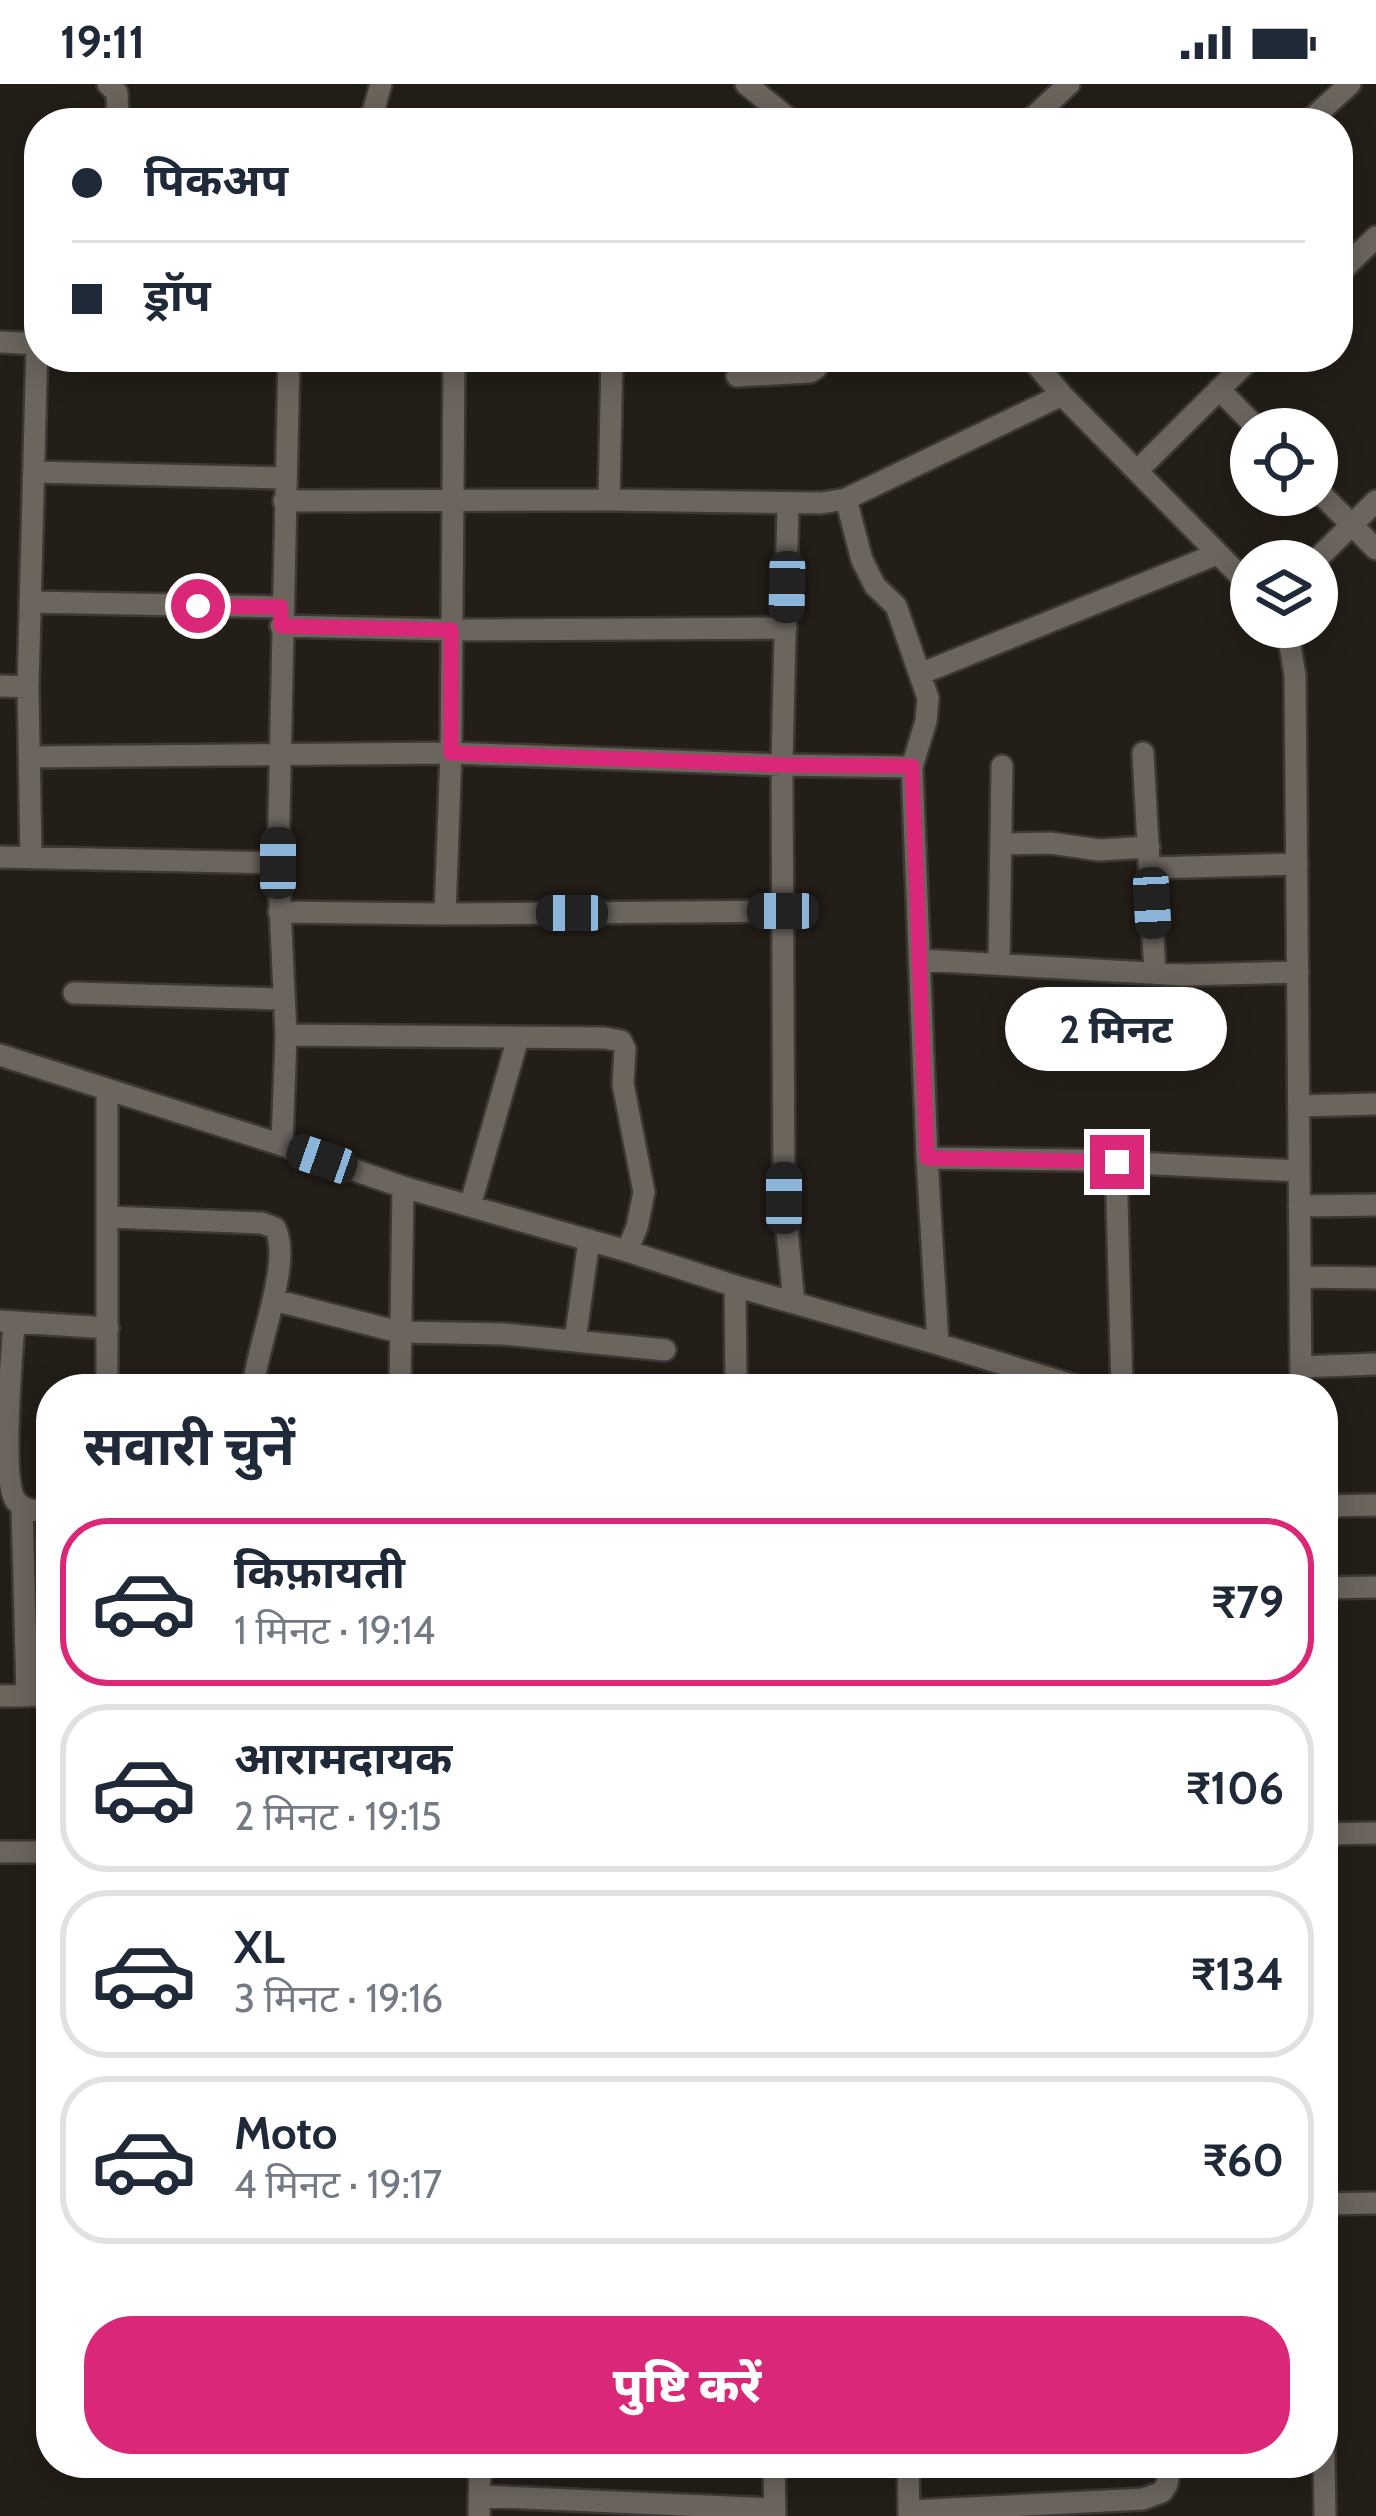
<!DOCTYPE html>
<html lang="hi">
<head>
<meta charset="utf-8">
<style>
	:root { --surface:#fff; --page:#f6f6f7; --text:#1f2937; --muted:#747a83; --line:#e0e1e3; --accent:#db2777 }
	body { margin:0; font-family:Cabin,"Noto Sans Devanagari",sans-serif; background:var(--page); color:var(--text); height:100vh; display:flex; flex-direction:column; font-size:45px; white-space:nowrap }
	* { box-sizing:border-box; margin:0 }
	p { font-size:39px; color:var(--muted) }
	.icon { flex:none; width:66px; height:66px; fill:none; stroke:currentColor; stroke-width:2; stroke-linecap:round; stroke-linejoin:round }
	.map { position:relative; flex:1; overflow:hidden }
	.details { position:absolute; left:36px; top:1290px; width:1302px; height:1104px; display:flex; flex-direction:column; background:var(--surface); border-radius:48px; box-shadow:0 6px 30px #0003 }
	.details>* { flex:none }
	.hud { position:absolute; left:24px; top:24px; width:1329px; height:264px; border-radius:48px; box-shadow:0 6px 30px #0003; display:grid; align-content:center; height:264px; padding:0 48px; background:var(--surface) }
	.fabs { position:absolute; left:1230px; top:324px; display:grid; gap:24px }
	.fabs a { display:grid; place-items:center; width:108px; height:108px; border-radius:50%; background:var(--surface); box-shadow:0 6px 30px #0003; font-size:60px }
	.end { position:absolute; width:54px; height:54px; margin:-27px; border:15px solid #db2777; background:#fff; box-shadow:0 0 0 6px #fff }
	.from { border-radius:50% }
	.bubble { position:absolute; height:84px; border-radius:42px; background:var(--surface); box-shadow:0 6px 30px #0003; font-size:39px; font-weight:800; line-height:84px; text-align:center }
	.car { position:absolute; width:36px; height:72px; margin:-36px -18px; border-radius:15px; box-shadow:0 0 9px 3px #0007; background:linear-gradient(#222 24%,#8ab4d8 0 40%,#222 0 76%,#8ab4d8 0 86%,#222 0) }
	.hud b { display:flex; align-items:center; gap:42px; height:114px; font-size:45px }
	.hud b+b { border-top:3px solid var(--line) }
	.hud i { width:30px; height:30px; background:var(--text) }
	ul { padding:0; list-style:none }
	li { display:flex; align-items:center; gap:36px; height:168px; margin:0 24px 18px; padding:0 24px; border:6px solid var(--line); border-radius:48px }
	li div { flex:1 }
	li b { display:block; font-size:45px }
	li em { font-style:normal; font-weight:800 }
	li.selected { border-color:var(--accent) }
	li>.icon { width:108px; height:108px; stroke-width:1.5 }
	h2 { padding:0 48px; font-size:54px; line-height:144px }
	.primary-button { display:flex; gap:24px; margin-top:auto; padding:24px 48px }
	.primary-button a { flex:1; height:138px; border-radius:48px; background:var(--accent); color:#fff; font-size:48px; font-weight:800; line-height:138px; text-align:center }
	.status { display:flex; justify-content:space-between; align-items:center; height:84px; padding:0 60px; background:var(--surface); direction:ltr }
	.status svg { height:33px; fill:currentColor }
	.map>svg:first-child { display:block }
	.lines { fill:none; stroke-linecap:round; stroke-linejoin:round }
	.minor-casing { stroke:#3d3834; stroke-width:26 }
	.minor { stroke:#6c655e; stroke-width:21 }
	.route { stroke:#db2777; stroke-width:15 }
</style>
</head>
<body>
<div class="status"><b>19:11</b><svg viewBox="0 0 49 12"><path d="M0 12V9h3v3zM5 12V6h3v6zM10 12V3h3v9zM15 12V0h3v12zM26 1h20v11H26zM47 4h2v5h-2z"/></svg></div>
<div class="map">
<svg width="1376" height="2432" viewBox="0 0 1376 2432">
	<rect width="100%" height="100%" fill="#241e18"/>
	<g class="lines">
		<g class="minor-casing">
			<path id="minor" d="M108,0L117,9L118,39
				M746,0L794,39
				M370,39L381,0
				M1027,39L1069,0
				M1307,39L1350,0
				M1338,190L1376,153
				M0,258L39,260
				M1030,273L1062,311L1251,503
				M737,292L810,288L816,284V273
				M1219,305L1258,345
				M1137,387L1252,273
				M34,388L285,394
				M1317,406L1376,465
				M846,415L862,476L875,502L896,522L928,614L926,637L912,683
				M609,416L612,273
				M284,417L609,416L821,419L846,415L1062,311
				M788,420L782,681L784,1114L794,1219
				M1315,477L1376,417
				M30,518L282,523
				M281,542L451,546L786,544
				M1282,543L1289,556L1295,591L1301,1305
				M920,590L1217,470
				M0,602L28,603
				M1143,669L1155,889
				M30,673L451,669L782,681L912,683L927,1074L938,1260
				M1001,760L1050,759L1099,766L1149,763
				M0,773L278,779
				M31,774L28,603L37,260
				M1150,784L1297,780
				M279,828L445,830L783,827
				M445,830L451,669L454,273
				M921,876L1184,891L1298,888
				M999,879L1002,682
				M74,909L283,915
				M286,951L605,954L621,957L625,965L623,1000L644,1108L637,1143L627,1167
				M0,971L282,1061L403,1103L627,1167L735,1202L938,1260L1085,1305
				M107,1005V1305
				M1299,1022L1376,1020
				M282,1061L286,951L278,779L289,273
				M927,1074L1076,1076L1299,1087
				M1116,1078L1122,1305
				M470,1122L518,954
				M1299,1122L1376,1121
				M108,1133L262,1139L275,1144C293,1178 256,1263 253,1305
				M1300,1193L1376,1194
				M735,1202L736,1305
				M274,1216L399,1248L504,1250L665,1266
				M0,1237L108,1244
				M14,1238C12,1273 0,1395 16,1417C25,1428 38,1427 51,1427
				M575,1257L589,1156
				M1301,1283L1376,1280
				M400,1305L403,1103
				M1323,1422L1376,1421
				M22,1423L27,1612
				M1323,1504L1376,1503
				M0,1612L51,1611
				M1323,1750L1376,1749
				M0,1768H51
				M1323,2120L1376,2119
				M1323,2322L1325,2432
				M774,2379L775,2432
				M908,2379L909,2432
				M479,2412L774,2425
				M909,2427L1143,2415L1162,2408L1167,2400L1170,2379
				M479,2432L480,2379"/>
		</g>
		<use href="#minor" class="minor"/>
	</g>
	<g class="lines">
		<path class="route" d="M198,522L281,523V542L451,546V669L782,681L912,682L927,1074L1117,1078"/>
	</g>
</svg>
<div class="fabs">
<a><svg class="icon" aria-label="locate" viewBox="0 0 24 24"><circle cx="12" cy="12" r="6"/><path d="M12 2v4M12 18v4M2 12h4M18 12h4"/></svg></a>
<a><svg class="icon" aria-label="layers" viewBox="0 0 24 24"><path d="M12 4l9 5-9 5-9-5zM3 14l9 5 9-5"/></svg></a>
</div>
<i class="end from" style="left:198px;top:522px"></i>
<i class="end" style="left:1117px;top:1078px"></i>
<div class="bubble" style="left:1005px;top:903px;width:222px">2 मिनट</div>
<i class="car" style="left:787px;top:503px;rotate:181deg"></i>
<i class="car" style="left:278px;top:779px;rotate:0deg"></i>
<i class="car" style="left:1152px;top:819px;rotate:177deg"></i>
<i class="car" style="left:783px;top:827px;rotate:270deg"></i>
<i class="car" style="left:572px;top:829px;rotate:270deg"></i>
<i class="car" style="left:322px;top:1075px;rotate:289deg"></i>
<i class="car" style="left:784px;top:1114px;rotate:0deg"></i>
<div class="hud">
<b><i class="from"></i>पिकअप</b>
<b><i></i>ड्रॉप</b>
</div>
<section class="details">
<h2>सवारी चुनें</h2>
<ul>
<li class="selected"><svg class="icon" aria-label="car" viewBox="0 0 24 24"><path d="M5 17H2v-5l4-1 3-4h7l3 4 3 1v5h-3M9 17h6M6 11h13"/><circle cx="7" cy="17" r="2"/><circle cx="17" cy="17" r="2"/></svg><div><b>किफ़ायती</b><p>1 मिनट · 19:14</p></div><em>₹79</em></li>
<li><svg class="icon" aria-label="car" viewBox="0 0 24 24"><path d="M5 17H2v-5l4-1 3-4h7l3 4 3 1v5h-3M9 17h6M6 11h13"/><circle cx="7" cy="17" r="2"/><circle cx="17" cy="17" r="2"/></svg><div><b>आरामदायक</b><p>2 मिनट · 19:15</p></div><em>₹106</em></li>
<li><svg class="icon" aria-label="car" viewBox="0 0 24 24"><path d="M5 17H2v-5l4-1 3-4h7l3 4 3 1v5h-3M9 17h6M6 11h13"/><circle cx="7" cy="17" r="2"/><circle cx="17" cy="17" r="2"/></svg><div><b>XL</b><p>3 मिनट · 19:16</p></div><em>₹134</em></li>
<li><svg class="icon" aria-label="car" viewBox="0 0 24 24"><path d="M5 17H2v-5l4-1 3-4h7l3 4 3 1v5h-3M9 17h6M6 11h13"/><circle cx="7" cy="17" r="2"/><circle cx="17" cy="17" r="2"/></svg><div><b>Moto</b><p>4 मिनट · 19:17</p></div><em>₹60</em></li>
</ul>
<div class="primary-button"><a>पुष्टि करें</a></div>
</section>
</div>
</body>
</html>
